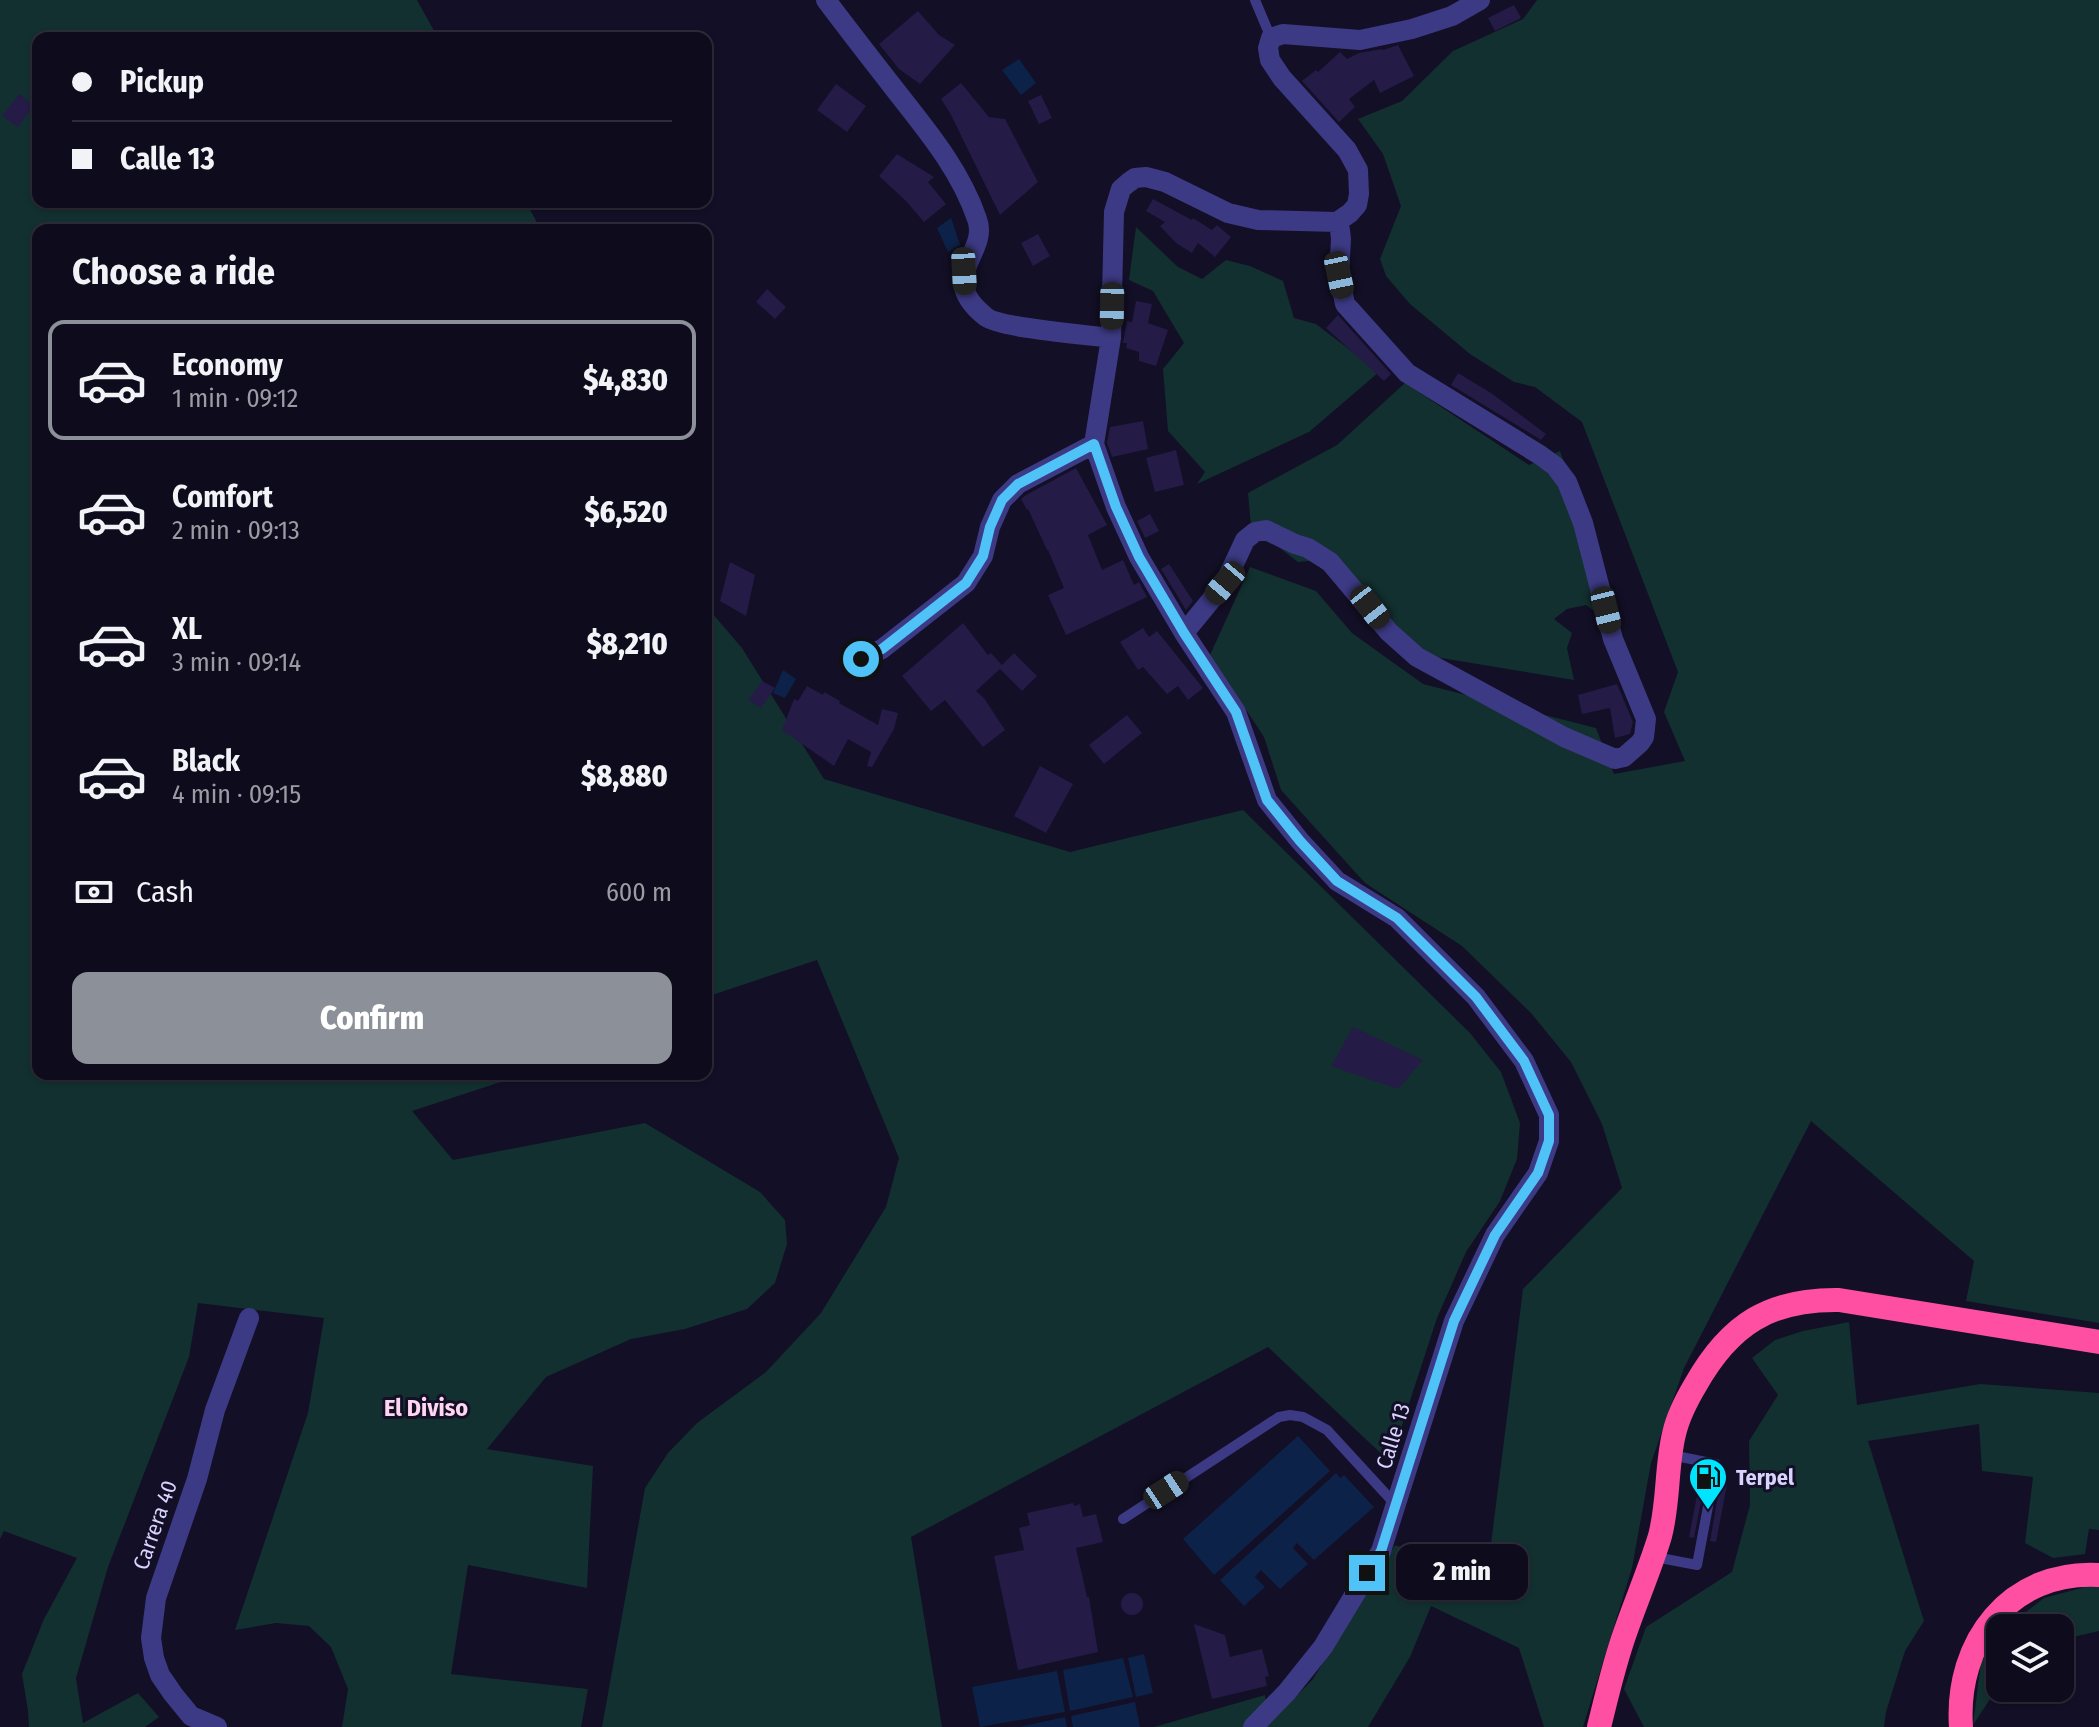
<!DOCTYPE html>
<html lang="en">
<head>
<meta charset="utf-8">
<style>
	:root { --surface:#0e0b1c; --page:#171425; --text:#f1f3f6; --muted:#9b9ba3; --line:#2e2b3b; --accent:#8c9099 }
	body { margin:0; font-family:"Fira Sans Condensed",sans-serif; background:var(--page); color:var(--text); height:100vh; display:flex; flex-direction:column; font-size:30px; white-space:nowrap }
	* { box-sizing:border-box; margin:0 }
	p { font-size:26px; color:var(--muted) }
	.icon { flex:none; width:44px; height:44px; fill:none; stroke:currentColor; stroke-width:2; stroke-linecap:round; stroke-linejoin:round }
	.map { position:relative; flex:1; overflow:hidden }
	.details { position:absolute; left:32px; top:224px; width:680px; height:856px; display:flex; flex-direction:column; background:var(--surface); border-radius:16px; box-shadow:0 2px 6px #0004,0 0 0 2px var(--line) }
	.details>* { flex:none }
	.hud { position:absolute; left:32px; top:32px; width:680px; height:176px; border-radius:16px; box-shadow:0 2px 6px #0004,0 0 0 2px var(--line); display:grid; align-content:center; height:176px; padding:0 40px; background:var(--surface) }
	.buttons { position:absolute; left:1986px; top:1614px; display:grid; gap:16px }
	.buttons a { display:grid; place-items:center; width:88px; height:88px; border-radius:16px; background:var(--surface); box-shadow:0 2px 6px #0004,0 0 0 2px var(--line); font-size:40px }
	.end { position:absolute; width:36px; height:36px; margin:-18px; border:10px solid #4fc3f7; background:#111; box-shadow:0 0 0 4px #111 }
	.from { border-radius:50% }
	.bubble { position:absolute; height:56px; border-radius:16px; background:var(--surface); box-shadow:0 2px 6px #0004,0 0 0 2px var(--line); font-size:26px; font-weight:800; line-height:56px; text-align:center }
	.car { position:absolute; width:24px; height:48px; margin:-24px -12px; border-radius:10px; box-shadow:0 0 6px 2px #0007; background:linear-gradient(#222 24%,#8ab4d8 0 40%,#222 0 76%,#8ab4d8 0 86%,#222 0) }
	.hud b { display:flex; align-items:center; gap:28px; height:76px; font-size:30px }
	.hud b+b { border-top:2px solid var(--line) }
	.hud i { width:20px; height:20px; background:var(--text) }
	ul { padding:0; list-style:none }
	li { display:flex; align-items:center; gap:24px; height:120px; margin:0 16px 12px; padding:0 24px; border:4px solid transparent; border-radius:16px }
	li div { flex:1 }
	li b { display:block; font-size:30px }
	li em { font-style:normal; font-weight:800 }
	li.active { border-color:var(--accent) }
	li>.icon { width:72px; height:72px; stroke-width:1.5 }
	h2 { padding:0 40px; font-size:36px; line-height:96px }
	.pay { display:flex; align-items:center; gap:20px; height:88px; padding:0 40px; font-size:30px }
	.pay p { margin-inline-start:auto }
	.cta { display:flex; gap:16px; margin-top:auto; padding:16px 40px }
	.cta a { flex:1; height:92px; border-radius:16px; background:var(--accent); color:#fff; font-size:32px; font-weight:800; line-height:92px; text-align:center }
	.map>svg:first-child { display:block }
	.green { fill:#12302f }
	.water { fill:#0c2248 }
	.building { fill:#241b47 }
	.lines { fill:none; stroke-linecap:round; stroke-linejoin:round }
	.lane { stroke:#3d3a85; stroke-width:10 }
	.street { stroke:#3d3a85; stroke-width:20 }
	.highway { stroke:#ff4fa3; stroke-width:24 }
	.route { stroke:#4fc3f7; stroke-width:10 }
	.labels { text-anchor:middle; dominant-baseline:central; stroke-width:6; stroke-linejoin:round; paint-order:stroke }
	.street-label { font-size:22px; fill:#d9d4ff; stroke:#130f26 }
	.poi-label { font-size:22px; font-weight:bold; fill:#d9d4ff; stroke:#130f26; text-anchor:start }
	.neighbourhood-label { font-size:24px; font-weight:bold; fill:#ffd6f0; stroke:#130f26 }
</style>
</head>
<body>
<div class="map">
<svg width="2099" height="1727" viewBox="0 0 2099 1727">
	<rect width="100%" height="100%" fill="#130f26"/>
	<path class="green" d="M0,0H417L438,38H38V202H526L541,230H38V1074H525L412,1111L453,1160L645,1123L760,1192L785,1220L787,1244L775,1283L747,1309L685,1329L631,1339L546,1377L487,1449L593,1466L587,1588L468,1565L451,1674L588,1689L581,1727H342L348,1689L331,1647L309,1626L276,1623L235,1630L308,1413L324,1318L198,1303L189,1357L108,1567L76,1678L83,1723L138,1693L159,1717L145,1727H29L28,1711L22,1674L44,1619L77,1558L4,1531L0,1539Z
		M1537,0H2099V1323L1966,1301L1974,1261L1811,1121L1684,1368L1651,1463L1632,1568L1583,1727H1544L1519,1648L1431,1606L1410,1657L1368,1727H1154L1265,1695L1269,1724L1313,1679L1395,1545L1487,1576L1523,1289L1622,1188L1602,1124L1571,1062L1531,1013L1462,946L1365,883L1281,790L1264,737L1210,655L1250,567L1316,591L1352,633L1423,684L1596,728L1614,774L1685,761L1664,712L1678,672L1582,422L1535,387L1514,382L1470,354L1410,304L1386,276L1380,259L1401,206L1383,154L1358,119L1402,101L1453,51L1523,19Z
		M1136,227L1178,267L1202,279L1226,260L1250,266L1283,281L1294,318L1316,324L1379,372L1309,432L1197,484L1205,472L1168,431L1163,369L1184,343L1153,291L1129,280Z
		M1405,383L1529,465L1560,451L1621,631L1586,605L1567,609L1554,619L1572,633L1567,648L1574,680L1429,656L1318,560L1298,562L1251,526L1248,493L1337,445Z
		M706,606L742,648L824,779L1070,852L1243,810L1470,1033L1501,1072L1520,1123L1517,1159L1500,1201L1466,1252L1437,1318L1390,1462L1268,1347L911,1537L942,1727H602L645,1488L668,1453L697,1423L766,1372L821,1313L886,1207L899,1158L817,960L706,997Z
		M1849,1322L1857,1405L1980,1384L2099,1393V1530L2089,1529L2085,1554L2053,1558L2025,1543L2033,1477L1982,1471L1979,1424L1868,1441L1924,1621L1905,1651L1886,1712L1884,1727H1644L1624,1689L1646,1627L1732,1572L1750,1505L1749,1441L1778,1395L1752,1358L1775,1340L1803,1331Z
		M2089,1586L2099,1587V1631L2060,1640V1628H2005L2044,1598Z
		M2000,1634V1684L1973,1725L1981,1662Z"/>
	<path class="water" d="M1019,59L1036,83L1021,95L1002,70Z
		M951,218L960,245L948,252L937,228Z
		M783,670L796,679L785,698L773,693Z
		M1298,1436L1330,1471L1214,1575L1183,1539Z
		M1336,1473L1340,1478L1344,1475L1374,1507L1314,1560L1297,1543L1293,1548L1308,1564L1280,1589L1261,1570L1255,1577L1265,1587L1244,1606L1220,1580Z
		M1144,1654L1153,1693L1136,1697L1128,1658Z
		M1123,1658L1133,1697L1070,1711L1063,1670Z
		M1057,1671L1065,1712L980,1727L972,1687Z
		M1135,1702L1140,1727H1073L1071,1716Z
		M1065,1717L1067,1727H1019Z"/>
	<path class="building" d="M1514,5L1521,18L1495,31L1488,18Z
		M918,11L939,35L955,45L920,84L899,69L879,44Z
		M1398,45L1414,76L1380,93L1374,80L1349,99L1355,107L1339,122L1302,81L1316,70L1318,72L1340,52L1347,59L1359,53L1382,49L1383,50Z
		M961,83L989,117L1005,119L1038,182L1000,215L950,113L941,99Z
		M836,84L866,106L847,132L817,110Z
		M19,94L34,105L18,127L2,116Z
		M1041,95L1052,118L1039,124L1028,101Z
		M897,154L934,177L928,182L946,204L924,222L906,201L879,176Z
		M1153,199L1192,220L1193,218L1212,230L1217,225L1231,237L1215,257L1198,243L1192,253L1176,243L1160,226L1165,222L1146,211Z
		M1038,234L1050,256L1033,266L1021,243Z
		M767,289L786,307L775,319L756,302Z
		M1136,301L1152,304L1148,323L1168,330L1156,366L1139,361V352L1126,348L1127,343H1123L1127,321L1132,322Z
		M1338,315L1391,374L1384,381L1326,328Z
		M1458,373L1491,393L1546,434L1541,440L1451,385Z
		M1143,421L1148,449L1112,457L1107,443L1110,427Z
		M1176,450L1184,485L1155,492L1146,458Z
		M1076,468L1107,525L1088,535L1102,570L1123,560L1134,585L1139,582L1147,597L1066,635L1048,595L1064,588L1048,550H1047L1028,509L1027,510L1021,499L1026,495Z
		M1150,514L1159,531L1145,538L1137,521Z
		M730,562L755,575L746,616L720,601Z
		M1169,564L1193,601L1186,610L1161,569Z
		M963,623L988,655L991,653L1002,665L1014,653L1037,676L1022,691L1000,669L976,691L984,698L1005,730L983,747L945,700L931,711L902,676Z
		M1143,628L1149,637L1157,631L1203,688L1188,700L1178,686L1167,694L1143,667L1138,670L1120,642Z
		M762,681L775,688L761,708L748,700Z
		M1617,684L1633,722L1630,734L1615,738L1610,708L1582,714L1578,695Z
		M807,686L823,695L824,692L840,701L839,703L878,725L882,709L898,713L894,729L872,767L867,766L871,752L848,739L834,766L782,730L794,699L798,701Z
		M1127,715L1142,733L1104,764L1089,745Z
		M1040,766L1073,784L1046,833L1014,816Z
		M1353,1027L1423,1060L1398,1089L1331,1066Z
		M1700,1480L1705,1481L1694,1538L1689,1537Z
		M1720,1484L1727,1485L1716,1542L1710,1541Z
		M1073,1503L1074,1506L1080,1504L1083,1517L1096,1514L1103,1542L1076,1548L1087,1597H1089L1098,1652L1018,1670L994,1556L1024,1550L1019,1528L1030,1525L1027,1513Z
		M1121 1604a11 11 0 1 1 22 0a11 11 0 1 1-22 0Z
		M1194,1624L1225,1635L1230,1657L1262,1649L1269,1676L1265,1677L1267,1686L1212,1699Z"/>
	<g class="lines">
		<path class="lane" d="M1255,0L1271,38
			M1123,1519L1279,1417L1290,1415L1303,1417L1327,1430L1395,1504
			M1655,1557L1697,1565L1716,1464L1671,1455"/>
		<path class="street" d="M826,0C850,32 875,64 900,96C930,134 961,172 977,219C990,254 934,276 986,317C1000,328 1089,335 1111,338
			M1184,633L1225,583L1245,540L1255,532L1266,530L1295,544L1308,548L1330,562L1389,632L1417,657L1564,737L1615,759L1624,757L1640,743L1644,737L1646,719L1613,639L1583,523L1567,482L1555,466L1540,455L1407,373L1345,304L1339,275L1341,239L1340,230L1337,222
			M861,659L882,649L966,583L983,556L990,527L1002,500L1018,484L1094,444
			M217,1727L191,1716L173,1694L160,1675L154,1658L151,1638L156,1598L197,1479L215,1410L249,1318
			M1253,1727L1287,1692L1323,1647L1381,1551L1454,1321L1495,1235L1538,1173L1549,1141V1115L1524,1061L1476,997L1397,918L1337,881L1300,841L1267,800L1236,712L1184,633L1139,557L1116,507L1094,444L1111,338L1114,212L1121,189L1128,183L1135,178L1146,177L1165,182L1228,213L1258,220L1337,222L1350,213L1357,205L1359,194L1358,170L1347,150L1282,78L1270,60L1268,48L1271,38L1283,34L1360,40L1412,29L1452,16L1480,0"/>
		<path class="highway" d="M1599,1727C1607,1695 1614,1664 1625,1633C1636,1601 1650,1569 1660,1536C1669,1502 1666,1467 1674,1434C1678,1416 1687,1399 1696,1384C1730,1324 1770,1299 1839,1300L2099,1342
			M1961,1727C1955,1642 2010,1570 2099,1575"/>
	</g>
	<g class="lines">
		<path class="route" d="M861,659L882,649L966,583L983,556L990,527L1002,500L1018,484L1094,444L1116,507L1139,557L1184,633L1236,712L1267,800L1300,841L1337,881L1397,918L1476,997L1524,1061L1549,1115V1141L1538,1173L1495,1235L1454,1321L1381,1551L1367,1573"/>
	</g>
	<defs>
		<g id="fuel-pin" transform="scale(2)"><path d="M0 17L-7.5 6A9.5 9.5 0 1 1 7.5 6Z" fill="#00e5ff" stroke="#130f26"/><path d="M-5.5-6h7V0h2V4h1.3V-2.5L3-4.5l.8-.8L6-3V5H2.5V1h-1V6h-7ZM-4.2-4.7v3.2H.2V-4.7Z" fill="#111"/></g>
	</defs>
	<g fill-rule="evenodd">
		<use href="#fuel-pin" x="1708" y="1477"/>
	</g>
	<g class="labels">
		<g class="street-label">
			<text transform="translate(1393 1436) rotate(-73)">Calle 13</text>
			<text transform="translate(155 1525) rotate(-71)">Carrera 40</text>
		</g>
		<g class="poi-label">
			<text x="1736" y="1477">Terpel</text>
		</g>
		<g class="neighbourhood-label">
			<text x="426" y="1408">El Diviso</text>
		</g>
	</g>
</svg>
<div class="buttons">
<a><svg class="icon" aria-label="layers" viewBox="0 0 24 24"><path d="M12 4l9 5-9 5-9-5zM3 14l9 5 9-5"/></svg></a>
</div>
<i class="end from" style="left:861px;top:659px"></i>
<i class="end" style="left:1367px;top:1573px"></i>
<div class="bubble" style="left:1396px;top:1544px;width:132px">2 min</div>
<i class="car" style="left:964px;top:271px;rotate:177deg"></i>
<i class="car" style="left:1339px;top:275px;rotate:168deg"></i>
<i class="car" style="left:1112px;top:306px;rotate:181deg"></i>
<i class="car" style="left:1225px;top:583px;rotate:220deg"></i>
<i class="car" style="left:1370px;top:607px;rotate:142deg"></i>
<i class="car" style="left:1606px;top:610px;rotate:166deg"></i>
<i class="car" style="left:1166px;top:1490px;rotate:57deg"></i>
<div class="hud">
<b><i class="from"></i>Pickup</b>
<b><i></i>Calle 13</b>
</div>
<section class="details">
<h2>Choose a ride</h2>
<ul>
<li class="active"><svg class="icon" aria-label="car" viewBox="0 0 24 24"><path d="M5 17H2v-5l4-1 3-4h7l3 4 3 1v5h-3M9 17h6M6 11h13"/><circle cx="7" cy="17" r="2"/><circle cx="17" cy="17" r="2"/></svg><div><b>Economy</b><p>1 min · 09:12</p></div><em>$4,830</em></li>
<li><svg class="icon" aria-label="car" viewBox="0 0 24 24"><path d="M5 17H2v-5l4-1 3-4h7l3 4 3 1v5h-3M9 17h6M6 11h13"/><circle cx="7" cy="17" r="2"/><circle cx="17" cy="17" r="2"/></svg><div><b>Comfort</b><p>2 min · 09:13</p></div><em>$6,520</em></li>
<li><svg class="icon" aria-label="car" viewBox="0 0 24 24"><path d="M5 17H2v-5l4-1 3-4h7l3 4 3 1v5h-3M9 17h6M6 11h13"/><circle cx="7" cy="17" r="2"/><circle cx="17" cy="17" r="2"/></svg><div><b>XL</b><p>3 min · 09:14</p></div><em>$8,210</em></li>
<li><svg class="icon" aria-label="car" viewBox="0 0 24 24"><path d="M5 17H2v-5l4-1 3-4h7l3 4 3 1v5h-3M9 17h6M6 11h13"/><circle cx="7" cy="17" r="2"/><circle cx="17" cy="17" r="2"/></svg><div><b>Black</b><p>4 min · 09:15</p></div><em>$8,880</em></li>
</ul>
<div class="pay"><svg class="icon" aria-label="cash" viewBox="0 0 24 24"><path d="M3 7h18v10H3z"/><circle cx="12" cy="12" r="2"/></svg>Cash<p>600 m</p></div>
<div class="cta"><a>Confirm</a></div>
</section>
</div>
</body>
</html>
